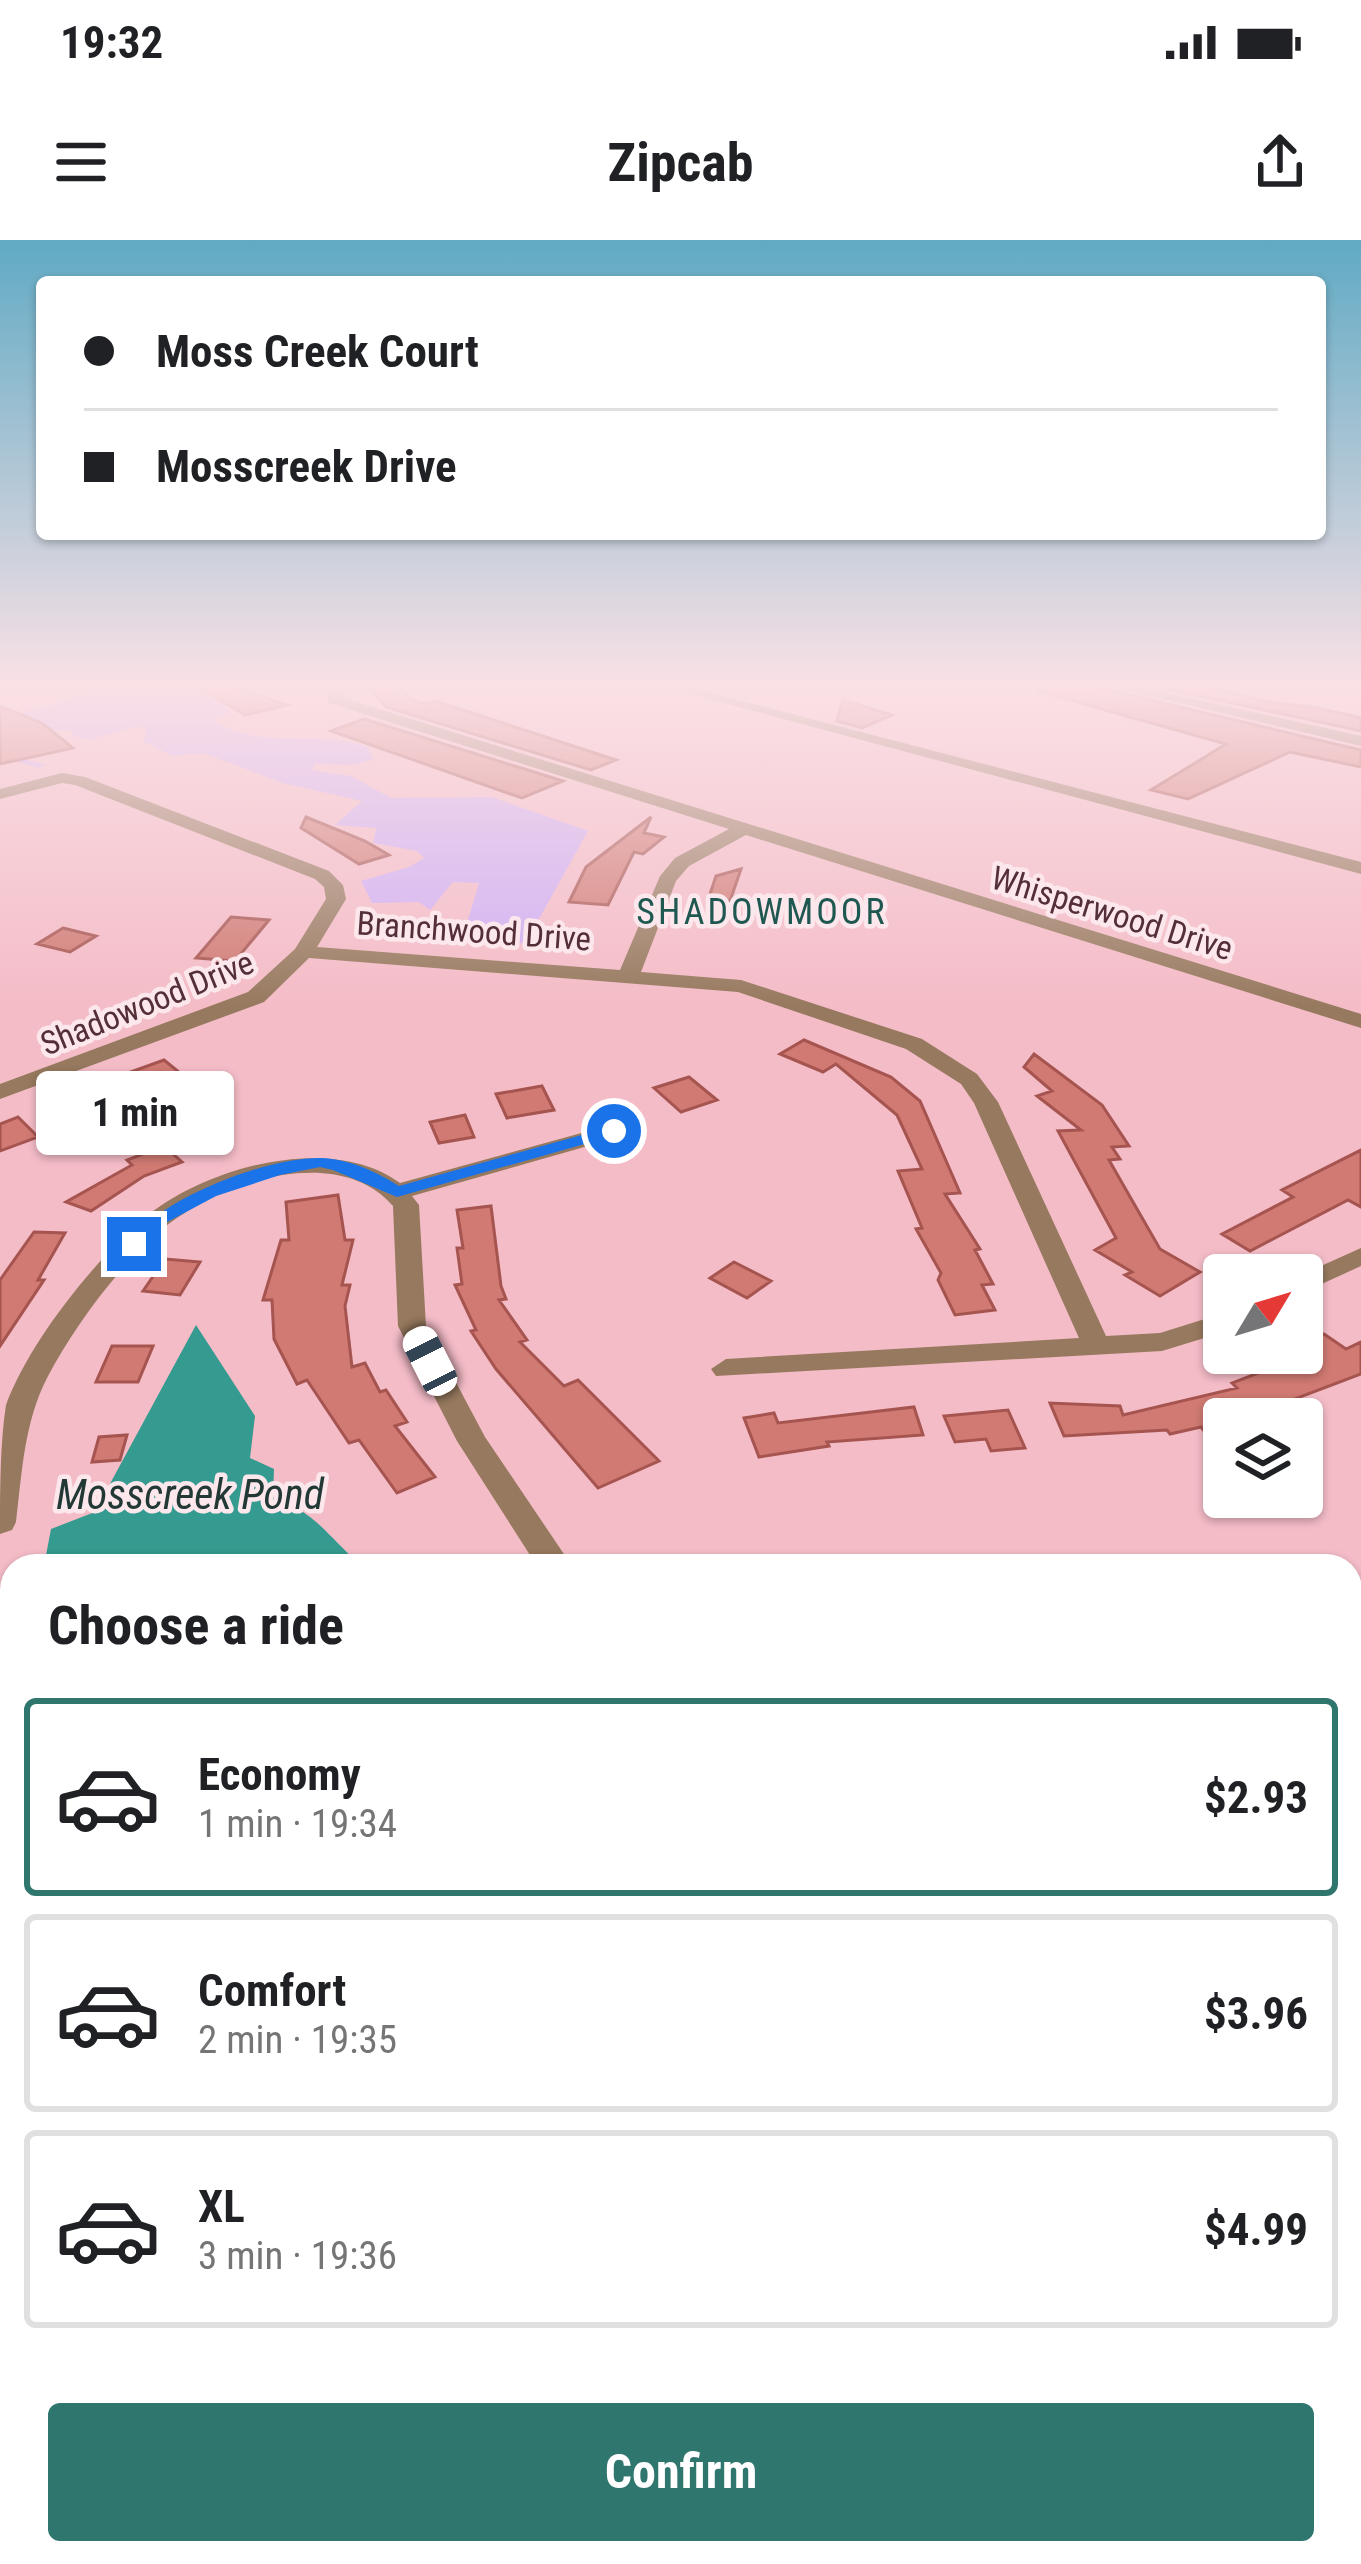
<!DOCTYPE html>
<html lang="en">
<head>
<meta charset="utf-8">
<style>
	:root { --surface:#fff; --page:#f6f6f6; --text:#202124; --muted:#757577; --line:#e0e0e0; --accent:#2f766e }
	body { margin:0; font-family:"Roboto Condensed",sans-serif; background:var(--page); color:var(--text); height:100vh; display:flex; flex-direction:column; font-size:45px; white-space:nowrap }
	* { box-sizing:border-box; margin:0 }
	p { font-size:39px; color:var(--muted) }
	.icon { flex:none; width:66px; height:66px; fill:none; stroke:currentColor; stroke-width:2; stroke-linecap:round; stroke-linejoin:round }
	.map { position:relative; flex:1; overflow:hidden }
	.side { position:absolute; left:0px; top:1314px; width:1362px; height:1011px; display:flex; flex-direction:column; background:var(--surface); border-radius:36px 36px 0 0; box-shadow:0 3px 9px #0004 }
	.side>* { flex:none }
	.top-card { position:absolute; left:36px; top:36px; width:1290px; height:264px; border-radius:12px; box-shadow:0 3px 9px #0004; display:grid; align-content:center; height:264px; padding:0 48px; background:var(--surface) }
	.needle { width:78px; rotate:52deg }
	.tools { position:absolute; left:1203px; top:1014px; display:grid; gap:24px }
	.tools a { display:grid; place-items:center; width:120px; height:120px; border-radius:12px; background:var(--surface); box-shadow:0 3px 9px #0004; font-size:60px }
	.end { position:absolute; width:54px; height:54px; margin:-27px; border:15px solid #1a73e8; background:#fff; box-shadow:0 0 0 6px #fff }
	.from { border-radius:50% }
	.bubble { position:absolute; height:84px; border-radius:12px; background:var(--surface); box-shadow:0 3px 9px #0004; font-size:39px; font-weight:700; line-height:84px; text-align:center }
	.car { position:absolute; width:36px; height:72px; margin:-36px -18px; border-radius:15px; box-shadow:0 0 9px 3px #0007; background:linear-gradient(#fff 24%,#345 0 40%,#fff 0 76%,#345 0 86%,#fff 0) }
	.top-card b { display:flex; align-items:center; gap:42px; height:114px; font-size:45px }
	.top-card b+b { border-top:3px solid var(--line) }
	.top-card i { width:30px; height:30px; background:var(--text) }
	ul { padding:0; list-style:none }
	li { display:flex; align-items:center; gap:36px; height:198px; margin:0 24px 18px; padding:0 24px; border:6px solid var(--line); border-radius:12px }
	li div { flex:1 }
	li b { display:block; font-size:45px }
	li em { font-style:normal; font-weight:700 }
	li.on { border-color:var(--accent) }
	li>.icon { width:108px; height:108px; stroke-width:1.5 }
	h2 { padding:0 48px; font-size:54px; line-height:144px }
	.cta { display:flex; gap:24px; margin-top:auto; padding:24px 48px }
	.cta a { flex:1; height:138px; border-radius:12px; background:var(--accent); color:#fff; font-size:48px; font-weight:700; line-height:138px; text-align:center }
	.status { display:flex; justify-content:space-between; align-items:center; height:84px; padding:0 60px; background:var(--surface); direction:ltr }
	.status svg { height:33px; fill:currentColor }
	header { display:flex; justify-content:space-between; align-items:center; height:156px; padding:0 48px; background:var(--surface); font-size:54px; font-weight:700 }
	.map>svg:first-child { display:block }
	.green { fill:#ceaef5 }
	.water { fill:#359a8f }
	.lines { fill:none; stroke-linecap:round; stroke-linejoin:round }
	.stream { stroke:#359a8f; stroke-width:12 }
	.building { fill:#d07a73; stroke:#a6544f; stroke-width:3 }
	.minor { fill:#96795e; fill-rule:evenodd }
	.major { fill:#5d3607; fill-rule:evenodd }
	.route { fill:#1a73e8 }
	.labels { text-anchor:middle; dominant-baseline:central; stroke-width:9; stroke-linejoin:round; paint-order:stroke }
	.far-street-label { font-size:33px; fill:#542f38; stroke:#fce8ec }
	.far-neighbourhood-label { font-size:36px; letter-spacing:3px; fill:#1f5851; stroke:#fce8ec }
	.water-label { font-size:42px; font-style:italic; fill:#213835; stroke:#fce8ec }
</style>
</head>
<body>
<div class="status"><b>19:32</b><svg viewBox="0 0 49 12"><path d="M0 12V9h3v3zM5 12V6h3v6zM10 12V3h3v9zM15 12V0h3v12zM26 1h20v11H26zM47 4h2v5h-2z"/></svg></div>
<header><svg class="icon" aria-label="menu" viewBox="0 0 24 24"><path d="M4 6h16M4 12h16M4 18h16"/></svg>Zipcab<svg class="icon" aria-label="share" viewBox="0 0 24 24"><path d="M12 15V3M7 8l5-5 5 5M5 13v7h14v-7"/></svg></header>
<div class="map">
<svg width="1361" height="2324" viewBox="0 0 1361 2324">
	<rect width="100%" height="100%" fill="#f4bcc7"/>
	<path class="green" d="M130,442H218L199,454L224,461L229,473L213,480C257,511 320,489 368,507L373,519L355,525L315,524L312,530L351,536L391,558L492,557L588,591L525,704L465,690L479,643L453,642L430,670L419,662L372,663L361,641L409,627L424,618L417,611L373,603L376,588L335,585L362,561L283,543L203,513L173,516L143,501L147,490L139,486L89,500L72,496V490L52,491L15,516L46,525L38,528L0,517V479Z
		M12,1662V2253L0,2260V1667Z"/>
	<path class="water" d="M196,1085L255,1176L250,1218L274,1229L273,1257C317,1273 327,1296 362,1326H44L51,1289L100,1270L105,1253Z"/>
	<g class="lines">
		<path class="stream" d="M0,1943L12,1934"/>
	</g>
	<path class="building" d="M190,442H221L287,465L245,475Z
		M1038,442H1088L1091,446L1361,510V527L1290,512L1188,559L1151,550L1226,504L1037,451Z
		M1136,442H1186L1265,461L1318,468L1361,478V491Z
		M398,445L412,460L426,464L436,461L616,520L591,530L386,467L370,449Z
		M843,460L892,475L862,488L837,481Z
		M0,466L42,483L73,508L0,524Z
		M364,479L563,541L522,558L331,491Z
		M306,577L365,601L389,615L359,624L301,588Z
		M651,577L644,593L664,597L643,614L634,612L608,665L569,662L586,627Z
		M741,629L730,661L708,660L716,636Z
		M231,677L269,680L235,721L196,718Z
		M63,688L96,696L70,712L37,704Z
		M804,800L891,837L920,861L960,953L945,954L980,1009L975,1010L993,1044L982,1045L995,1070L955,1075L938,1040L941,1033L916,989L922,988L898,931L922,929L897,875L836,824L823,832L780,814Z
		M1034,814L1102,865L1129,906L1112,907L1120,919L1109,920L1137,969L1160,1009L1200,1032L1160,1056L1125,1035L1132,1032L1095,1010L1116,998L1058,891L1081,890L1037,856L1052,851L1024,827Z
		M164,820L185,837L131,857L111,839Z
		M689,837L717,860L681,872L654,848Z
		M542,846L554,870L507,878L496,854Z
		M465,875L474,897L439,903L430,882Z
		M18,877L38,897L0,911V884Z
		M164,906L182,922L144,936L91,971L66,962L132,925L127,920Z
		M1361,910V967L1348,960L1250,1011L1222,994L1293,957L1282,950Z
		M338,955L345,1000H353L342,1045H350L345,1066L352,1127L365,1123L380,1152L386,1150L407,1182L395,1186L435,1237L397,1253L359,1200L349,1203L307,1140L297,1144L274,1099L272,1060H263L281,1000H289L286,962Z
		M491,966L501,1046L506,1059L499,1060L527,1100L520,1102L564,1146L578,1140L659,1221L598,1248L496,1129L471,1091L476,1090L455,1045L462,1044L457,1008H463L457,970Z
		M34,992L65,993L38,1040H44L0,1106V1040Z
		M165,1019L200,1022L180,1055L143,1051Z
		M734,1022L771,1041L747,1058L710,1038Z
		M1324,1094L1346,1109L1361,1102V1134L1242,1179H1224V1193L1209,1197L1201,1187L1170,1194L1167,1190L1064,1196L1050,1163L1120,1166L1123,1175L1237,1148L1232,1143L1302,1116V1105Z
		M112,1106H153L138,1142H96Z
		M914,1167L923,1195L827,1202L829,1206L759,1217L744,1178L774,1173L778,1183Z
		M1008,1170L1025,1208L991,1211L986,1199L955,1202L944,1176Z
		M127,1195L120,1220L92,1222L99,1197Z"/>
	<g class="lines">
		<path class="minor" d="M350,442H368L340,457L1361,774V788L746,595L689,626L676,641L641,732L741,740L922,799L977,834L998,862L1106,1096L1160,1093L1224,1073V1092L1162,1111L716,1136L711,1129L726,1119L1079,1098L974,863L961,844L906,809L738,752L309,718L264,762L0,859V844L248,752L295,709L326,659L324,647L315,639L75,545L62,543L0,559V549L62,533L85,537L329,631L343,645L346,659L317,707L620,730L660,636L675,618L729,589L329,463L326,452Z
			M646,442H669L1361,622V634Z
			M1092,442H1117L1361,496V506Z
			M614,884L626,891L623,896L412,956L419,965L426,1086L485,1197L572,1326H537L457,1201L398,1086L393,966C337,901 214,943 159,992C115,1031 74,1087 47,1138C24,1183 22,1233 16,1282L12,1290L0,1294C0,1253 0,1203 6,1165C28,1104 93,1022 142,980C204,927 331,892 400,943Z
			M1361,1008V1026L1302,1053L1301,1035Z
			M1361,1496V1531L1350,1535V1500Z
			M128,2313H194L190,2324H124Z
			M793,2313H850L854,2324H797Z"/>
		<path class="major" d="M0,442H20L0,449Z"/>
	</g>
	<linearGradient id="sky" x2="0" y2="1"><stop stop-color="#60aac4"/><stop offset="0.58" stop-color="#fae1e6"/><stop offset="1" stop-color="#fae1e6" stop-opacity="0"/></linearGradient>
	<rect width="1361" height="767" fill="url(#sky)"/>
	<path class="route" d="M614,886L620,888V894L397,957L333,930L320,927L280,935L216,956L158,987L141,1007L126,1004C160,959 263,918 320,918C347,918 377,932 399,946Z"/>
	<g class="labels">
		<g class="far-street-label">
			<text transform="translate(1112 673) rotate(17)">Whisperwood Drive</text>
			<text transform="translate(474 691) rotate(4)">Branchwood Drive</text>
			<text transform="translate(147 763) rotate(-22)">Shadowood Drive</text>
		</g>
		<g class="far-neighbourhood-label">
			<text x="762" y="672">SHADOWMOOR</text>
		</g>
		<g class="water-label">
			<text x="190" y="1254">Mosscreek Pond</text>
		</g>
	</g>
</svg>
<div class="tools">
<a><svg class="needle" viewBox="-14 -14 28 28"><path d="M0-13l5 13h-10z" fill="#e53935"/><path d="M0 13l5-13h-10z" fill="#757577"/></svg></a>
<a><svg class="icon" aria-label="layers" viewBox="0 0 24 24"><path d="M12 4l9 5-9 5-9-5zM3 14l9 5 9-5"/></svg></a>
</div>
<i class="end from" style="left:614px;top:891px"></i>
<i class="end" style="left:134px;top:1004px"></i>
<div class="bubble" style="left:36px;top:831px;width:198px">1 min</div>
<i class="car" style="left:430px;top:1121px;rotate:333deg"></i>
<div class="top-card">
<b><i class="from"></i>Moss Creek Court</b>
<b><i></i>Mosscreek Drive</b>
</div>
<section class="side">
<h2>Choose a ride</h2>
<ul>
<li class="on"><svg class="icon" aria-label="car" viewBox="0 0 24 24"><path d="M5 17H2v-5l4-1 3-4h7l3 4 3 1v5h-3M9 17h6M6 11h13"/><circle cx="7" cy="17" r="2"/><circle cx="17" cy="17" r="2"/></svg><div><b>Economy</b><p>1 min · 19:34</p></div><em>$2.93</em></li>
<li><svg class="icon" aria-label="car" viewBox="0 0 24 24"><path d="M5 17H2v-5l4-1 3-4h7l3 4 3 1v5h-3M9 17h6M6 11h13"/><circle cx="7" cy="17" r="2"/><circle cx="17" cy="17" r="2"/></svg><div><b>Comfort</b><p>2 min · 19:35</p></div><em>$3.96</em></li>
<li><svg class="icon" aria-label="car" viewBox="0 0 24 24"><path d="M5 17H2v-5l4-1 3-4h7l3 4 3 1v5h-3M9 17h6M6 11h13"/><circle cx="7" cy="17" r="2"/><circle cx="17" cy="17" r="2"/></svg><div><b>XL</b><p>3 min · 19:36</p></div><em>$4.99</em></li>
</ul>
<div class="cta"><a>Confirm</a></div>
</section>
</div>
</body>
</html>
